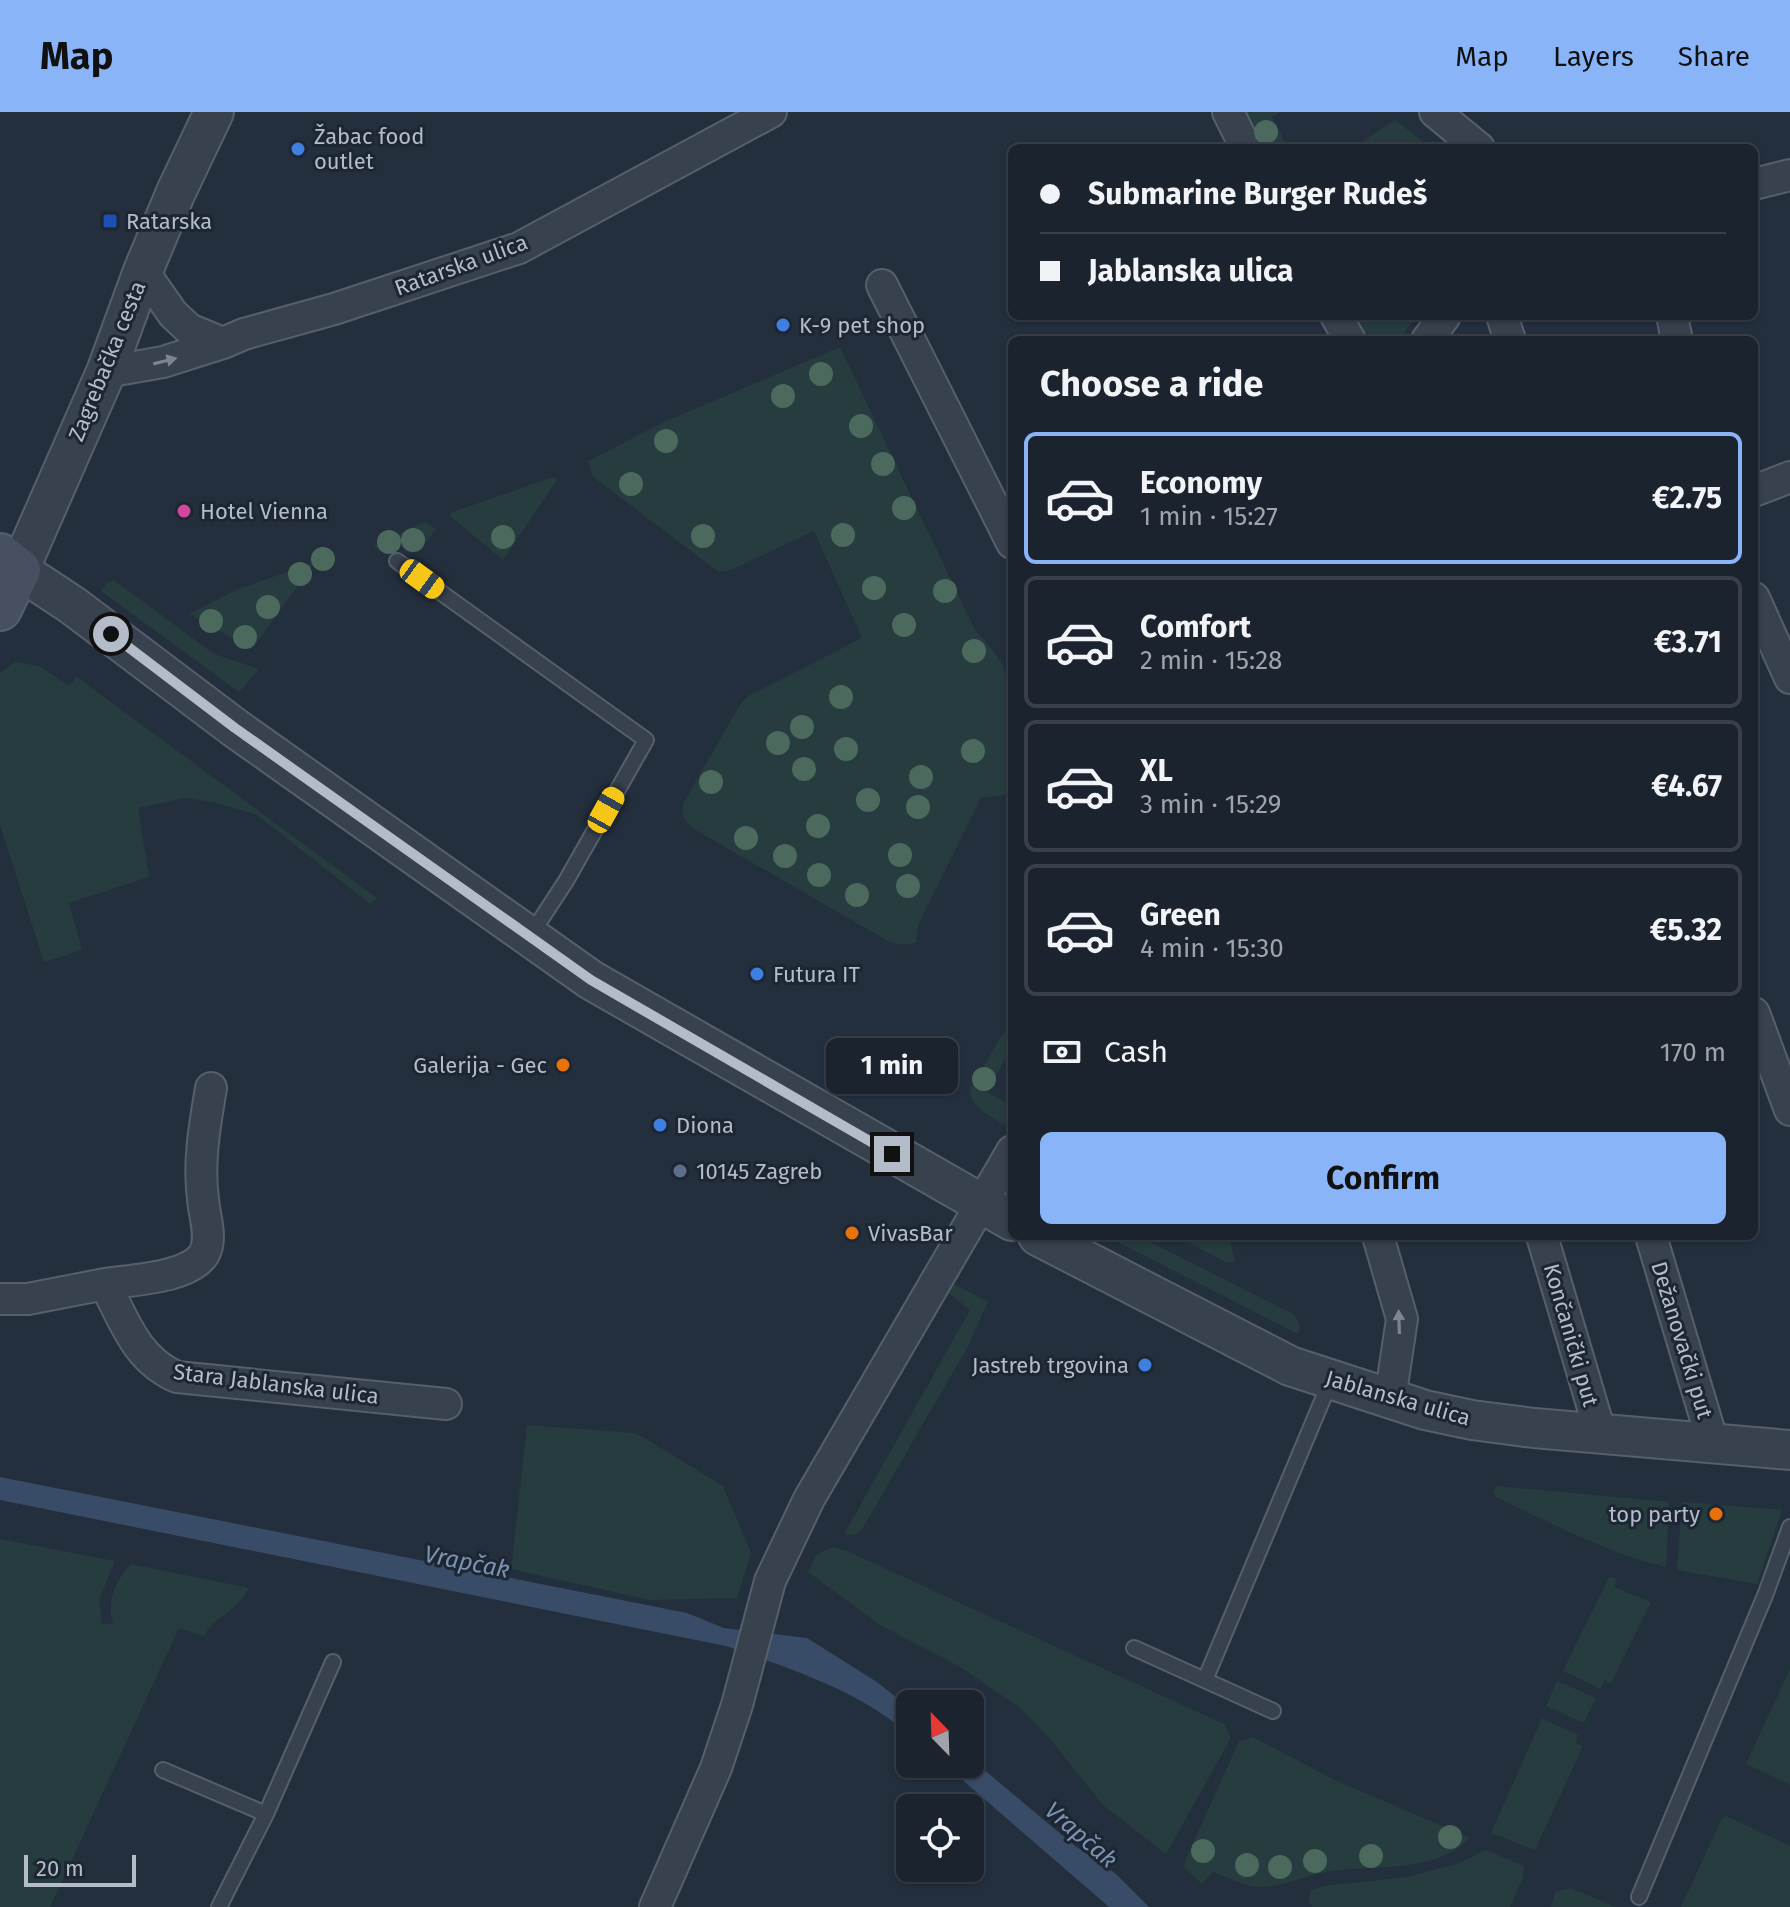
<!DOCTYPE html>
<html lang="en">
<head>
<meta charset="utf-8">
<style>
	:root { --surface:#1b232e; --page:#282f3a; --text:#f1f3f6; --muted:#a0a4aa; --line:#39404a; --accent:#8ab4f8 }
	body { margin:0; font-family:"Fira Sans",sans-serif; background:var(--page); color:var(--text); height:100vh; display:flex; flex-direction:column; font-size:30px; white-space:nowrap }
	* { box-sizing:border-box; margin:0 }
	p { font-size:26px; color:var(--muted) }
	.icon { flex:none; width:44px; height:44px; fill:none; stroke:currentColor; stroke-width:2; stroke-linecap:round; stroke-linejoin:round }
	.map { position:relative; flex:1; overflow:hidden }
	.drawer { position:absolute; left:1008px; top:224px; width:750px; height:904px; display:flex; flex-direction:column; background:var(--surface); border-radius:12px; box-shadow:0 2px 6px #0004,0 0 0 2px var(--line) }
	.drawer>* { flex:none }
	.top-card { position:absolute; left:1008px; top:32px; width:750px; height:176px; border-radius:12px; box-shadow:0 2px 6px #0004,0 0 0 2px var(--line); display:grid; align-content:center; height:176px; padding:0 32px; background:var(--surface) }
	.needle { width:52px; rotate:337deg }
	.fabs { position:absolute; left:896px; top:1578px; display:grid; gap:16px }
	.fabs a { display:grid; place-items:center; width:88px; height:88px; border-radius:12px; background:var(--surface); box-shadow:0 2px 6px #0004,0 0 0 2px var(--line); font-size:40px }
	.scale { position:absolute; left:24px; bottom:20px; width:112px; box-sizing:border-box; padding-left:8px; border:4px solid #b4bcc9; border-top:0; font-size:22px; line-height:28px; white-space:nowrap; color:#b4bcc9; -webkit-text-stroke:6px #1d2633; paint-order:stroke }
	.end { position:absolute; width:36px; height:36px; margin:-18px; border:10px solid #b4bcc9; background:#111; box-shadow:0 0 0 4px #111 }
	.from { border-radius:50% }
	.bubble { position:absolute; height:56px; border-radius:12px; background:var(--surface); box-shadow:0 2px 6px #0004,0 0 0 2px var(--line); font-size:26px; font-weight:700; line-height:56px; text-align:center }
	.car { position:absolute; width:24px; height:48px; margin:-24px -12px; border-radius:10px; box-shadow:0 0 6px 2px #0007; background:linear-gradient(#f5c518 24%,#345 0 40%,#f5c518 0 76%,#345 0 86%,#f5c518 0) }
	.top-card b { display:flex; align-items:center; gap:28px; height:76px; font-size:30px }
	.top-card b+b { border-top:2px solid var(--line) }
	.top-card i { width:20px; height:20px; background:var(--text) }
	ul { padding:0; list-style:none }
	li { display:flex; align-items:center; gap:24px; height:132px; margin:0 16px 12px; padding:0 16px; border:4px solid var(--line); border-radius:12px }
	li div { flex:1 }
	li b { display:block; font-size:30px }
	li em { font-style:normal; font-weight:700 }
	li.on { border-color:var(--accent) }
	li>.icon { width:72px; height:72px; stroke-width:1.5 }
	h2 { padding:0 32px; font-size:36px; line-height:96px }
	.pay { display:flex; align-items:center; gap:20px; height:88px; padding:0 32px; font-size:30px }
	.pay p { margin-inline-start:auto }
	.primary-button { display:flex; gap:16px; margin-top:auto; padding:16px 32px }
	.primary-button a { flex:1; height:92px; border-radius:12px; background:var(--accent); color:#111; font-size:32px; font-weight:700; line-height:92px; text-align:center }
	header { display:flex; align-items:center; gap:48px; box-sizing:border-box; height:112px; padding:0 40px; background:var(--accent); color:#111 }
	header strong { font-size:38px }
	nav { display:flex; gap:44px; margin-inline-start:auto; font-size:28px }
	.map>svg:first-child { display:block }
	.green { fill:#263c3f }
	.water { fill:#394c67 }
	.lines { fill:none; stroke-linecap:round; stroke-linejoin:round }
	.service-casing { stroke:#565f6c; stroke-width:18 }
	.minor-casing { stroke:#565f6c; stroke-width:34 }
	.tertiary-casing { stroke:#565f6c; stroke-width:42 }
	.secondary-casing { stroke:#565f6c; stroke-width:46 }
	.service { stroke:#38414e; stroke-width:14 }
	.minor { stroke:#38414e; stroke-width:30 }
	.tertiary { stroke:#38414e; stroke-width:38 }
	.secondary { stroke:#465061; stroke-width:42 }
	.tree { fill:#4b6a5d }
	.oneway { fill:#7c8592 }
	.route { stroke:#b4bcc9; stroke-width:10 }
	.shop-dot { fill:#3f7fe0; stroke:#1d2633; stroke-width:3 }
	.transit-dot { fill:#1a4fb4; stroke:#1d2633; stroke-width:3 }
	.hotel-dot { fill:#d1479c; stroke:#1d2633; stroke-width:3 }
	.food-dot { fill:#e8710a; stroke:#1d2633; stroke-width:3 }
	.service-dot { fill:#5c6f8a; stroke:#1d2633; stroke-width:3 }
	.labels { text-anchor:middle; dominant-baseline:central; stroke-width:6; stroke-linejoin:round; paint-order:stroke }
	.poi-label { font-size:22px; fill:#b4bcc9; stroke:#1d2633; text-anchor:start }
	.street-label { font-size:22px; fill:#b4bcc9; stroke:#1d2633 }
	.water-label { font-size:24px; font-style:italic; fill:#7c92b1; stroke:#1d2633 }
</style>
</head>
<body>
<header>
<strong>Map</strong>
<nav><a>Map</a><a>Layers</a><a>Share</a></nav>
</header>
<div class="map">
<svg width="1790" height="1795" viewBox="0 0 1790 1795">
	<rect width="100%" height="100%" fill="#242f3e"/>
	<path class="green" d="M1240,0H1281L1272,5L1288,36H1259Z
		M1395,8L1431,36H1353Z
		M1348,204H1417L1403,222C1373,223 1369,229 1348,204Z
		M840,235L975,518C1004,548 1016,568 1009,610L1012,612V674L1005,683L981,686L919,811L916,830C906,834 897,833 888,829L694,717C684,710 680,701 684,690L741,591L748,584L862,526L814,419L731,458L719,460L593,365L588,349L664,310Z
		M553,365L557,368L503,448L450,404V401Z
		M425,410L436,417L418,441L404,429L379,439L374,433Z
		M315,450L252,537L189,502L236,478Z
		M114,468L214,542L259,557L239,580L101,479L106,472Z
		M15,550L39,554L69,574L77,565L377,786L370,792L257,703L214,690L184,686L138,696L149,765L69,791L82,838L44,850L0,713V561Z
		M1008,914L1012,916V934L987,980L1012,994V1000L1004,1013C990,1003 970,996 970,977Z
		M1106,1124H1138L1293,1202C1299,1209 1302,1214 1298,1222Z
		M1177,1124H1229L1235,1150H1225Z
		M954,1172L988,1190L967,1236L861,1419L854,1423L844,1422L970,1198L947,1180Z
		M527,1313L633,1321L643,1325L723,1374L751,1441L737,1486L650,1488L511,1457Z
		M1496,1374L1669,1390L1666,1455C1606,1441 1551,1411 1496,1385L1493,1380Z
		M1682,1390L1782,1398L1757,1472L1677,1458Z
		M0,1427L115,1449L99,1488L102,1512H113C107,1487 114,1471 131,1452L249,1476L238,1492L210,1514L204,1524L179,1516L50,1795H0Z
		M831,1435L845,1438L1224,1612L1231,1626L1166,1742L1103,1693L1050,1627L1020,1596L962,1556L880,1513L808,1460L816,1443Z
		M1609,1465L1617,1467L1614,1475L1651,1490L1611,1571L1604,1568L1600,1577L1563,1559Z
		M1790,1557V1673L1746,1652Z
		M1557,1569L1596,1586L1584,1611L1546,1594Z
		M1542,1606L1578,1623L1576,1631L1583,1634L1535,1738L1491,1721Z
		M1253,1625L1335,1668L1470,1726C1432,1764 1369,1751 1321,1761C1301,1765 1280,1776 1260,1775C1244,1774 1227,1765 1213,1760L1202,1772L1184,1755L1186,1747L1239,1629Z
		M1726,1704L1790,1734V1795H1681L1722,1706Z
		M1486,1738L1524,1754L1523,1766L1510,1795H1312L1309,1788L1311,1778L1324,1774L1407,1765L1457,1752Z
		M1571,1776L1615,1795H1551L1555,1780Z"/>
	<path class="water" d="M0,1365L687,1501L724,1516L807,1526L877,1570L910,1596V1623C857,1577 790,1557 726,1534L0,1388Z
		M970,1646L1075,1734L1116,1762L1149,1795H1109L944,1652H970Z"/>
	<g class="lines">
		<g class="service-casing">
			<path id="service" d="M397,449L646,628L566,769L530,824
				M1134,1536L1273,1599
				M1205,1568L1330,1270
				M163,1658L266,1702
				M1639,1785L1766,1481L1790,1415
				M219,1795L266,1702L333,1550"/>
		</g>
		<g class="minor-casing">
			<path id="minor" d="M1228,0L1246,36
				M1435,0L1479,36
				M1754,72L1790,63
				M143,159L173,202L189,217L223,231
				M882,173L1012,431
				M1336,204L1350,228
				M1502,204L1510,228
				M1672,204L1677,228
				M1427,228L1445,204
				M106,260L163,250L223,231L244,222L334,197L519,136L771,0
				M1754,379L1790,365
				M1754,486L1790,566
				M1754,901L1790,998
				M1378,1124L1402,1207L1390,1287
				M1542,1124L1601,1323
				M1651,1124L1713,1331
				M105,1172C131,1168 189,1166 204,1142C213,1126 204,1103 203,1087C198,1050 205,1012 211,976
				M0,1187H28L105,1172C125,1210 136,1247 177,1265L446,1292
				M655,1795L716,1656L737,1593L770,1469L809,1387L1012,1039"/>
		</g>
		<g class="tertiary-casing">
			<path id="tertiary" d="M214,0L176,80L143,159L106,260L19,458L72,493L235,616L591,868L1012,1109
				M1038,1124L1290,1254L1425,1298L1472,1308L1534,1316L1790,1338"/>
		</g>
		<g class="secondary-casing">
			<path id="secondary" d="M0,443L19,458L0,497"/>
		</g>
		<use href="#service" class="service"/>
		<use href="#minor" class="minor"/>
		<use href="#tertiary" class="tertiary"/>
		<use href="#secondary" class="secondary"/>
	</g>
	<g class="tree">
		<circle cx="1266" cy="20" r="12"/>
		<circle cx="821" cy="262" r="12"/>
		<circle cx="783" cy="284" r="12"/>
		<circle cx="861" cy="314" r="12"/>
		<circle cx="666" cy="329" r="12"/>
		<circle cx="883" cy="352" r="12"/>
		<circle cx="631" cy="372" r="12"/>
		<circle cx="904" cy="396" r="12"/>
		<circle cx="843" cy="423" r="12"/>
		<circle cx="703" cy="424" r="12"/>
		<circle cx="503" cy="425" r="12"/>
		<circle cx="413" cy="428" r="12"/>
		<circle cx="389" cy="430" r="12"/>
		<circle cx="323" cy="447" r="12"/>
		<circle cx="300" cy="462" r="12"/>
		<circle cx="874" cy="476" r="12"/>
		<circle cx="945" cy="479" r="12"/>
		<circle cx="268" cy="495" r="12"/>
		<circle cx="211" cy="509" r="12"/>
		<circle cx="904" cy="513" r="12"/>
		<circle cx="245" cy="525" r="12"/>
		<circle cx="974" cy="539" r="12"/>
		<circle cx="841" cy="585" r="12"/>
		<circle cx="802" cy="615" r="12"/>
		<circle cx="778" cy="631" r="12"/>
		<circle cx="846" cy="637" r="12"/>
		<circle cx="973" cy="639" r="12"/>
		<circle cx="804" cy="657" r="12"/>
		<circle cx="921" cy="665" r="12"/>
		<circle cx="711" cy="670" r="12"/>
		<circle cx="868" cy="688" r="12"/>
		<circle cx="918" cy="695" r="12"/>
		<circle cx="818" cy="714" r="12"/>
		<circle cx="746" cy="726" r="12"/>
		<circle cx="900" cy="743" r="12"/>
		<circle cx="785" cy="744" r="12"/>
		<circle cx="819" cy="763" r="12"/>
		<circle cx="908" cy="774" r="12"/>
		<circle cx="857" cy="783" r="12"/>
		<circle cx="984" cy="967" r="12"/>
		<circle cx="1450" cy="1725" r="12"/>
		<circle cx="1203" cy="1739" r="12"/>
		<circle cx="1371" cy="1744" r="12"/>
		<circle cx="1315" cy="1749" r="12"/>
		<circle cx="1247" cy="1753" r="12"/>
		<circle cx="1280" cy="1755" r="12"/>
	</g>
	<defs><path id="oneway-solid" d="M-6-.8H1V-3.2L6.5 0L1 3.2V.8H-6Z" transform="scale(2)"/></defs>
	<g class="oneway">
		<use href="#oneway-solid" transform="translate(165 249) rotate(-14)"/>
		<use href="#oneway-solid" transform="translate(1399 1210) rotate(-92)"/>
	</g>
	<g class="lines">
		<path class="route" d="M111,522L235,616L591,868L892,1042"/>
	</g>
	<g class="shop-dot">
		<circle cx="298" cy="37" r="8"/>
		<circle cx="783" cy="213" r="8"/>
		<circle cx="757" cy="862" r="8"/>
		<circle cx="660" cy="1013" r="8"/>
		<circle cx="1145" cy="1253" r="8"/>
	</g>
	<rect class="transit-dot" x="102" y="101" width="16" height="16" rx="4"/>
	<circle class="hotel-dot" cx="184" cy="399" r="8"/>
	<g class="food-dot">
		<circle cx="563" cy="953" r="8"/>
		<circle cx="852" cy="1121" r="8"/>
		<circle cx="1716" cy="1402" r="8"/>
	</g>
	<circle class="service-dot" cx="680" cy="1059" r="8"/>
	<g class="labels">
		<g class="poi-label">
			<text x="314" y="24">Žabac food<tspan x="314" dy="25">outlet</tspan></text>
			<text x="126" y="109">Ratarska</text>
			<text x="799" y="213">K-9 pet shop</text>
			<text x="200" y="399">Hotel Vienna</text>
			<text x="773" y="862">Futura IT</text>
			<text x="547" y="953" text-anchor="end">Galerija - Gec</text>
			<text x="676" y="1013">Diona</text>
			<text x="696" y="1059">10145 Zagreb</text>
			<text x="868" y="1121">VivasBar</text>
			<text x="1129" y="1253" text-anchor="end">Jastreb trgovina</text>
			<text x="1700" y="1402" text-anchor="end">top party</text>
		</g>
		<g class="street-label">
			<text transform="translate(461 153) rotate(-20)">Ratarska ulica</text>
			<text transform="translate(107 249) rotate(-68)">Zagrebačka cesta</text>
			<text transform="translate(1571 1223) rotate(74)">Končanički put</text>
			<text transform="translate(1682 1228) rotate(73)">Dežanovački put</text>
			<text transform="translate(276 1272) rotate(7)">Stara Jablanska ulica</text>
			<text transform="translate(1398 1286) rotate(16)">Jablanska ulica</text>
		</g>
		<g class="water-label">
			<text transform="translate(467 1450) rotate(11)">Vrapčak</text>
			<text transform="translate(1081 1723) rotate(41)">Vrapčak</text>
		</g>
	</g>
</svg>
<div class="fabs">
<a><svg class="needle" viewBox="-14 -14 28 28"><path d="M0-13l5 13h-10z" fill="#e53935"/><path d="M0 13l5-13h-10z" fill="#a0a4aa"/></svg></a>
<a><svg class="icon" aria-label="locate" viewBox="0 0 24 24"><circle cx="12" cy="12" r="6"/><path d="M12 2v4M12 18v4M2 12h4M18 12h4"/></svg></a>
</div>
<div class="scale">20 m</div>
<i class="end from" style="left:111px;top:522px"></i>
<i class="end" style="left:892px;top:1042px"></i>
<div class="bubble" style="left:826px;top:926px;width:132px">1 min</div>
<i class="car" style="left:422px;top:467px;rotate:126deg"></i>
<i class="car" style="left:606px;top:698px;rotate:29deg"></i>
<div class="top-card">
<b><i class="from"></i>Submarine Burger Rudeš</b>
<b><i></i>Jablanska ulica</b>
</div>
<section class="drawer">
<h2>Choose a ride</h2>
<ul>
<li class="on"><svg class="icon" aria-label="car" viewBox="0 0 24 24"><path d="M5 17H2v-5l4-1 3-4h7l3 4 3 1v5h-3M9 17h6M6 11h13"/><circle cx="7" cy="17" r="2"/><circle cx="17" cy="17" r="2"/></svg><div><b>Economy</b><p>1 min · 15:27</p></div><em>€2.75</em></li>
<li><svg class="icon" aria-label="car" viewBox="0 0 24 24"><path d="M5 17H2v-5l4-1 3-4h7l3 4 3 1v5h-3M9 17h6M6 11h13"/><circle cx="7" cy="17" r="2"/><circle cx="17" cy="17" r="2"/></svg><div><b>Comfort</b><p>2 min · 15:28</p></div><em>€3.71</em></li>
<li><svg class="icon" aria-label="car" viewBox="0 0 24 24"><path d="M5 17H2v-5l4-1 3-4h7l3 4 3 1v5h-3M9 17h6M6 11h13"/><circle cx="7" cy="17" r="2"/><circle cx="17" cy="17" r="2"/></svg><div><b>XL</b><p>3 min · 15:29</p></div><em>€4.67</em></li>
<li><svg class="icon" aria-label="car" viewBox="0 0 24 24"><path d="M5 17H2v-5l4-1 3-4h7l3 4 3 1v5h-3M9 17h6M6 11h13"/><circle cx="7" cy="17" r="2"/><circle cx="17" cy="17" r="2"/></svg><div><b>Green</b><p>4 min · 15:30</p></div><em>€5.32</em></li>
</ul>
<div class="pay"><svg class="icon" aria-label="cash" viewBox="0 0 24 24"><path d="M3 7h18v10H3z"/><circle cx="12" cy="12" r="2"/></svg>Cash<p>170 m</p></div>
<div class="primary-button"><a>Confirm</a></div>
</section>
</div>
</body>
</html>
